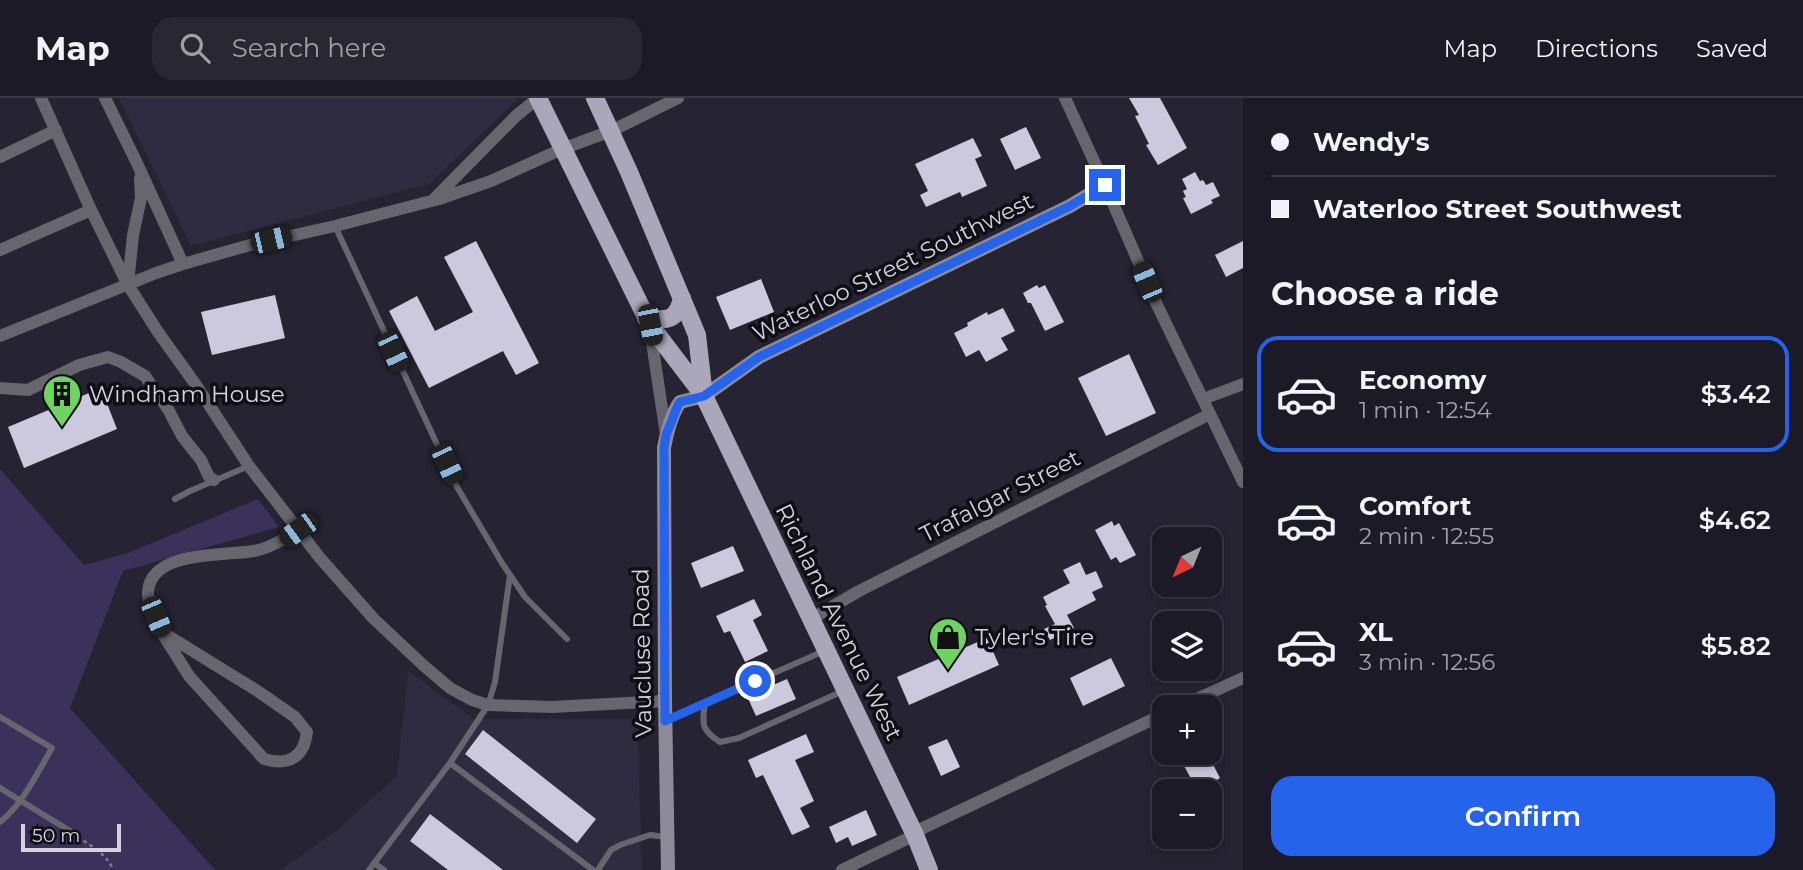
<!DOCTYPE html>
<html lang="en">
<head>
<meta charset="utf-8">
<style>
	:root { --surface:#1c1a26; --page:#292732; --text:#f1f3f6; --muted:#a0a1a7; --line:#3a3843; --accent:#2563eb }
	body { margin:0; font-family:Montserrat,sans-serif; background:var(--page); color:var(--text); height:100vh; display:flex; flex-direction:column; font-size:26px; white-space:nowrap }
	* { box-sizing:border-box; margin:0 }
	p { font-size:23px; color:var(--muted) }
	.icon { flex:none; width:38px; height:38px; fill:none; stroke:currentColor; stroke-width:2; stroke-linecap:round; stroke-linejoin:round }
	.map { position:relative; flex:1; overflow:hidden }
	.panel { display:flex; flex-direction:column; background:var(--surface); width:560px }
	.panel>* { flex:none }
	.top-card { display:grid; align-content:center; height:154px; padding:0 28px; background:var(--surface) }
	.needle { width:46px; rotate:223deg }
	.fabs { position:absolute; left:1152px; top:429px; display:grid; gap:14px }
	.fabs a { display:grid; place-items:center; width:70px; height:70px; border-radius:14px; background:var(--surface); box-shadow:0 4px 10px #0003,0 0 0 2px var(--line); font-size:35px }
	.scale { position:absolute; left:21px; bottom:18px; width:100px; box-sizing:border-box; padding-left:7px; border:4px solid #d3d2dd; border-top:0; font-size:19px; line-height:24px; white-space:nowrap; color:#d3d2dd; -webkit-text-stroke:5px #0f0e15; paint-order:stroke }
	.end { position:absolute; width:32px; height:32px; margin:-16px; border:9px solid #2563eb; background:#fff; box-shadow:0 0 0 4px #fff }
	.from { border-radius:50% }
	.car { position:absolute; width:21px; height:42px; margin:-21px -10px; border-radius:9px; box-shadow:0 0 5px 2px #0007; background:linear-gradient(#222 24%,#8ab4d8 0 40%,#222 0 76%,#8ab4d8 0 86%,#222 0) }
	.top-card b { display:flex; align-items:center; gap:24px; height:66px; font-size:26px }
	.top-card b+b { border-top:2px solid var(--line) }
	.top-card i { width:18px; height:18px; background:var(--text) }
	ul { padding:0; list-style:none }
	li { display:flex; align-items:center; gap:21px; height:116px; margin:0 14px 10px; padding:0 14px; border:4px solid transparent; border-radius:21px }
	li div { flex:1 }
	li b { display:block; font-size:26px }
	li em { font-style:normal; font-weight:600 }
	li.current { border-color:var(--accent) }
	li>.icon { width:63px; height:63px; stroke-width:1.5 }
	h2 { padding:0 28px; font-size:32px; line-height:84px }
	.action { display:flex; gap:14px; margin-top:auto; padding:14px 28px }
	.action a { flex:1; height:80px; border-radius:21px; background:var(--accent); color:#fff; font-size:28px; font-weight:600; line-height:80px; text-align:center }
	header { display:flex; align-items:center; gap:42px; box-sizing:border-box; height:98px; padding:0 35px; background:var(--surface); border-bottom:2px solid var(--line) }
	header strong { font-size:33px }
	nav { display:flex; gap:38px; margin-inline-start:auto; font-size:24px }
	.search { width:490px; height:63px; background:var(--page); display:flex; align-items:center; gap:18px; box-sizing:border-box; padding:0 24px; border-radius:21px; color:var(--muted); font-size:26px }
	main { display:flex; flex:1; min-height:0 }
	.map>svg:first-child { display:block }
	.built { fill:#2f2c42 }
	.green { fill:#3a325b }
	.building { fill:#ccc9df }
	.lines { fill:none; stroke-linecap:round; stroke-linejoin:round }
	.path { stroke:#7f7d8a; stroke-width:2.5; stroke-dasharray:3.5 3.5; stroke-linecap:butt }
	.lane { stroke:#67666f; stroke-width:6 }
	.street { stroke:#67666f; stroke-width:12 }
	.secondary { stroke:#8d8b99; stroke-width:14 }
	.primary { stroke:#a9a7b9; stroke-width:18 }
	.route { stroke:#2563eb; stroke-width:9 }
	.labels { text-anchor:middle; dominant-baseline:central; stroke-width:7; stroke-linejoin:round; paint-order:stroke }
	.street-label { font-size:23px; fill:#d3d2dd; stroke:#0f0e15 }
	.poi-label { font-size:23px; fill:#d3d2dd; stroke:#0f0e15; text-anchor:start }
</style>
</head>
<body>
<header>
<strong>Map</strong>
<div class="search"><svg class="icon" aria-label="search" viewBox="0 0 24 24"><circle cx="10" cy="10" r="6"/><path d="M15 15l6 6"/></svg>Search here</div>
<nav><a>Map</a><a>Directions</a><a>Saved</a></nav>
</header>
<main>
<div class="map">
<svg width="1243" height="772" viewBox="0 0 1243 772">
	<rect width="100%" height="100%" fill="#262333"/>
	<path class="built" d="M119,0H519L429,86L191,148Z
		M408,573L474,621H637L642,772H280L336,733L397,678Z"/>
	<path class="green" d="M0,371L84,467L128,455L258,401L279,429L123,473L70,610L215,772H0Z"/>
	<path class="building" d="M1129,0H1160L1187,50L1158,67L1146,47L1149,46L1135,18L1139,17Z
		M1026,29L1041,60L1015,72L1000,41Z
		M973,40L982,58L975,61L987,88L962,99L960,94L926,109L920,97L928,93L915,66Z
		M1195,74L1200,83L1203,82L1206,87L1213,84L1220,98L1211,102L1213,105L1191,116L1183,100L1186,99L1183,93L1187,91L1182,81Z
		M476,143L539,265L516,277L503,253L429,290L389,213L417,198L435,233L473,214L444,159Z
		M1243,143V170L1226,179L1215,157Z
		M761,181L774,214L730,232L716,199Z
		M1037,187L1039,190L1045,187L1064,224L1045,233L1031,205H1028L1023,195Z
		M275,197L285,240L212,257L201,214Z
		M1003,210L1015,233L1001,240L1008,252L986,264L979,252L966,259L954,235L968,228L967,225L987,214L988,217Z
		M1129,256L1156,315L1106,338L1078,280Z
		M101,290L117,331L24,370L8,329Z
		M1112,423L1114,428L1119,425L1136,457L1120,465L1116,459L1111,462L1095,432Z
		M733,448L744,473L701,490L691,465Z
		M1080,464L1086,477L1096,473L1103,489L1092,494L1096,502L1067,517L1074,530L1050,542L1044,531L1055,526L1045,508L1047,507L1043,499L1070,485L1063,472Z
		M754,501L762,517L753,522L768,553L745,564L730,533L724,535L716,518Z
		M987,540L999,567L909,607L897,579Z
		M1111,560L1125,588L1083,608L1070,580Z
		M787,581L796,601L756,618L747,598Z
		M483,632L596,721L577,745L465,656Z
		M806,636L814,654L795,662L814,703L800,710L810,729L792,737L763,677L756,680L748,662Z
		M947,641L960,669L941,678L928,649Z
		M1207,655L1220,680L1213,684L1214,686L1202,693H1198L1184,668Z
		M866,712L877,737L852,748L848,739L836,745L829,729Z
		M430,716L503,772H448L410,743Z"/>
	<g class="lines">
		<path class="path" d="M78,739C91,748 108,757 113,772"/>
		<path class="lane" d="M335,128L457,389L502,465L525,499L567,541
			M175,401L190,393L249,368
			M705,605C702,626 701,632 720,644L739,640L843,593
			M0,619L52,650C38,674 22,707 0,724
			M667,622L824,553
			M450,665L593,772
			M0,690L70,733
			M374,765L384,772
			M369,772L450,665L488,607L495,584L510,477
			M598,772L611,752L620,747L650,737L667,739"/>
		<path class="street" d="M41,0L91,112L128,187L158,234L196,287L249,368L320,460L374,521L423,567L450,590L472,602L488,607L552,609L665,603
			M105,0L136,63L183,166
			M1065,0L1105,87L1158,209L1243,384
			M0,59L56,32
			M433,102L516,18L538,0
			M0,152L91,112
			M128,186L133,137L141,100L140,80
			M650,231L666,337
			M0,238L156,175L183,166L250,147L335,128L439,101L491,83L562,51L611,33L678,0
			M0,290L28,292L79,267L108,259L121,264L145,278L168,311L182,338L201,362L209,379L214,382
			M1203,301L1243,286
			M811,521L859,493L1210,316
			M162,534L259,594L295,619L307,634C304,660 288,668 264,661L189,578L164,538L162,534C157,522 147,507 148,493C152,452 225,458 254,453C270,450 284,441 298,432
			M1179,609L1243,580
			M842,772L915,737L923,730L1164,616"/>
		<path class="secondary" d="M668,772L665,603L664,350C667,334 671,317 680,304L704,298L759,259L1070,108L1105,87"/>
		<path class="primary" d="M538,0L650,227L704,298L915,737L929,772
			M595,0L629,74L697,237L704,298
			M646,220C667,223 677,223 682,200"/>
	</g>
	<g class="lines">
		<path class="route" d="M755,583L665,623L664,350L666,337L678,307L680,304L704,298L759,259L1070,108L1105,87"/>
	</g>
	<defs>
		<g id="building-pin" transform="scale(2.0125)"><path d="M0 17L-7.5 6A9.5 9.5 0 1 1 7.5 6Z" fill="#6ed360" stroke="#0f0e15"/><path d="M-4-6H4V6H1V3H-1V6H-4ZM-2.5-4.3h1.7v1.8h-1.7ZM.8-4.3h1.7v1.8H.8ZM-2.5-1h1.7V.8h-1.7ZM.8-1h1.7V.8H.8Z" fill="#111"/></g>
		<g id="shop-pin" transform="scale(2.0125)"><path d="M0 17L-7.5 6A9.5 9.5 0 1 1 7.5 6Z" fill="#6ed360" stroke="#0f0e15"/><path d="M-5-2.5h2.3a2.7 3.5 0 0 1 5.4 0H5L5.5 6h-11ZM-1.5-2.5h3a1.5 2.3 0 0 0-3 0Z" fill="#111"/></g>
	</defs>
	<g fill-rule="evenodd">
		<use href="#building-pin" x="62" y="296"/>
		<use href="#shop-pin" x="948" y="539"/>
	</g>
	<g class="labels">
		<g class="street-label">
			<text transform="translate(893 169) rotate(-26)">Waterloo Street Southwest</text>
			<text transform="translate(1000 398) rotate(-27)">Trafalgar Street</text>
			<text transform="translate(839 524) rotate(64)">Richland Avenue West</text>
			<text transform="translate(642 555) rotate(-91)">Vaucluse Road</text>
		</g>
		<g class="poi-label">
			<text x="89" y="296">Windham House</text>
			<text x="975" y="539">Tyler's Tire</text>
		</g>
	</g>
</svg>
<div class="fabs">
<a><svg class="needle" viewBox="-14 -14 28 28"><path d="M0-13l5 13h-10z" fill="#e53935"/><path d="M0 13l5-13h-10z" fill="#a0a1a7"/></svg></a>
<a><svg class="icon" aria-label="layers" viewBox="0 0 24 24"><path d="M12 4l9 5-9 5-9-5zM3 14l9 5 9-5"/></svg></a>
<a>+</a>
<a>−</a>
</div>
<div class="scale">50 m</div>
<i class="end from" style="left:755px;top:583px"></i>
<i class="end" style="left:1105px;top:87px"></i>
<i class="car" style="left:271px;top:142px;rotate:77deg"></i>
<i class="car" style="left:1147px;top:184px;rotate:337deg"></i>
<i class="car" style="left:650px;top:227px;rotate:169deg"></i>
<i class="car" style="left:393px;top:254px;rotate:155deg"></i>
<i class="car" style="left:447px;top:366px;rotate:155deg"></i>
<i class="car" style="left:298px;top:432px;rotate:234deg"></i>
<i class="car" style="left:156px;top:519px;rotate:157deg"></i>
</div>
<section class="panel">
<div class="top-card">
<b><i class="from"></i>Wendy's</b>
<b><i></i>Waterloo Street Southwest</b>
</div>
<h2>Choose a ride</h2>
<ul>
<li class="current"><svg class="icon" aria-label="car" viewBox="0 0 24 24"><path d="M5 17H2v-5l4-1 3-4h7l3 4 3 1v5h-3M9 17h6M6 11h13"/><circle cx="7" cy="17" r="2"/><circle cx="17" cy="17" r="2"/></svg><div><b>Economy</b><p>1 min · 12:54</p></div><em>$3.42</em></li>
<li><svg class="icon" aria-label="car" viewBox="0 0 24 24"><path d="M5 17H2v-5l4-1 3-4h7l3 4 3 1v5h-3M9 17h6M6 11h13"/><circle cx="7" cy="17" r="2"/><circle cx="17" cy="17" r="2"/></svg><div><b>Comfort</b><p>2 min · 12:55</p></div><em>$4.62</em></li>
<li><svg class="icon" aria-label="car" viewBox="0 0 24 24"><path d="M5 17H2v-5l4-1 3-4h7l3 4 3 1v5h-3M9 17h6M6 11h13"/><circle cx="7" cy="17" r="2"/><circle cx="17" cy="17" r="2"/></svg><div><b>XL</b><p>3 min · 12:56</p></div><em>$5.82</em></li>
</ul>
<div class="action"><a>Confirm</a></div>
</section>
</main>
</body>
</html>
